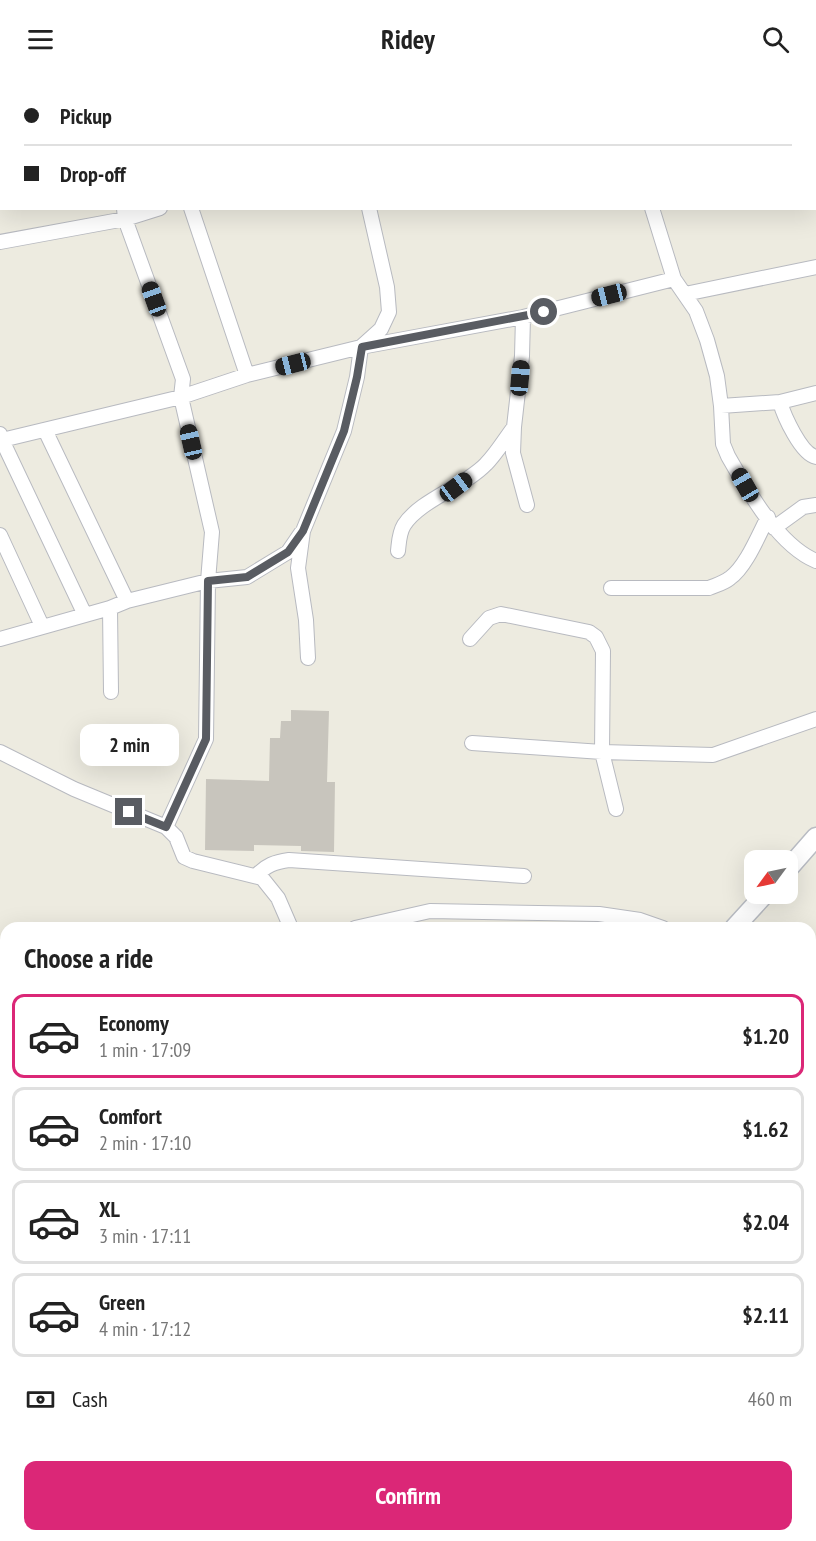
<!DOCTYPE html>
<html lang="en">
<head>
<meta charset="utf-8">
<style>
	:root { --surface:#fff; --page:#f6f6f6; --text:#222; --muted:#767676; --line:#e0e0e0; --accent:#db2777 }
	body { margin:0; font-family:"PT Sans Narrow",sans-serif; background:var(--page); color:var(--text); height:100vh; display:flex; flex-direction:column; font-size:22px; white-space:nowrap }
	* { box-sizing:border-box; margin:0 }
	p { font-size:20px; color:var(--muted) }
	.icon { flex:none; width:33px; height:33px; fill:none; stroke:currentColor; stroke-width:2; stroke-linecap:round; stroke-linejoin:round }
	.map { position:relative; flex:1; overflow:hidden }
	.side { position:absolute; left:0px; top:844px; width:816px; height:620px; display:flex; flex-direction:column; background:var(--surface); border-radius:18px 18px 0 0; box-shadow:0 6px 24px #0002 }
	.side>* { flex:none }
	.hud { position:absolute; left:0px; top:0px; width:816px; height:132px; box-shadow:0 6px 24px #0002; display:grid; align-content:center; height:132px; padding:0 24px; background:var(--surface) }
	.needle { width:39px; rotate:237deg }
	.fabs { position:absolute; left:744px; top:772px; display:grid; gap:12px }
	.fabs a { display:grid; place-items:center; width:54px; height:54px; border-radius:12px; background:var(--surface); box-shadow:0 6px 24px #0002; font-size:30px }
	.end { position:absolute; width:27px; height:27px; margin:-14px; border:8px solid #595c62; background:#fff; box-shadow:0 0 0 3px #fff }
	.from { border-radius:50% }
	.bubble { position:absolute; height:42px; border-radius:12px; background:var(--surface); box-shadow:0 6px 24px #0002; font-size:20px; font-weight:700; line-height:42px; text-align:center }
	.car { position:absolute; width:18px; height:36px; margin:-18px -9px; border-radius:8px; box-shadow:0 0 4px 2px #0007; background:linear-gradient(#222 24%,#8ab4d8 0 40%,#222 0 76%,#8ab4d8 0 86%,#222 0) }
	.hud b { display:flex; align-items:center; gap:21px; height:57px; font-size:22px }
	.hud b+b { border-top:2px solid var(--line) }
	.hud i { width:15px; height:15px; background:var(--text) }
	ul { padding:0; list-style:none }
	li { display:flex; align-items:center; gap:18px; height:84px; margin:0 12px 9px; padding:0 12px; border:3px solid var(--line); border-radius:12px }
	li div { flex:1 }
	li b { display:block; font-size:22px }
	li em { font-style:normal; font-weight:700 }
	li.current { border-color:var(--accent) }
	li>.icon { width:54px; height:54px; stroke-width:1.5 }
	h2 { padding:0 24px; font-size:27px; line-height:72px }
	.pay { display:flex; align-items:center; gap:15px; height:66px; padding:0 24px; font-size:22px }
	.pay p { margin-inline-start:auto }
	.button { display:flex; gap:12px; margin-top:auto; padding:12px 24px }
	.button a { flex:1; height:69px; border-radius:12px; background:var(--accent); color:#fff; font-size:24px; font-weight:700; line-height:69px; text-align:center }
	header { display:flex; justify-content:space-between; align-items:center; height:78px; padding:0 24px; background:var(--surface); font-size:27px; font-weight:700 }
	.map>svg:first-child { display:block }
	.building { fill:#c8c5bd }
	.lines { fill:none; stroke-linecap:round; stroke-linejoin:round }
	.minor-casing { stroke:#b8bac0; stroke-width:16 }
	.secondary-casing { stroke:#b9bcc3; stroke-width:21 }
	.minor { stroke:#fff; stroke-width:14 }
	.secondary { stroke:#fff; stroke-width:18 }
	.route { stroke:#595c62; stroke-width:8 }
</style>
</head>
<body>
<header><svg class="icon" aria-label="menu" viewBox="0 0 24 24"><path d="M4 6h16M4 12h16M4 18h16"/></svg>Ridey<svg class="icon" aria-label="search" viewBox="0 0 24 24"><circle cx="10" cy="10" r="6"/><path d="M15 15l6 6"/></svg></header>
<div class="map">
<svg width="816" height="1463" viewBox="0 0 816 1463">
	<rect width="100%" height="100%" fill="#edebe0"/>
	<path class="building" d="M291,632L329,633L327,704H335L334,774L301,773V768L254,767V773L205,772L206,701L269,703L270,660H280L281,643H291Z"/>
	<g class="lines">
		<g class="minor-casing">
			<path id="minor" d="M81,0V2
				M147,0L148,2
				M210,0L211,2
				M259,0L260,2
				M319,0L320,2
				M429,0V2
				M626,0V2
				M368,2L371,0
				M124,130L125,141L183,301L181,319L212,454L208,503L206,661L166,749
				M191,130L247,297
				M652,130L674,201L696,233L707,262L717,298L721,328L723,366L728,378C748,413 778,467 816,483
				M0,164L125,141L160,130
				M685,216L816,189
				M523,239L522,278L514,349L513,375L527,427
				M780,324C784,338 801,376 816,379
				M721,328L780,324L816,315
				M45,352L127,523
				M0,356L2,362L181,319L247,297L361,269L381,251L389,234L387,209L369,130
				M0,363L2,362L85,537
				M774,450L803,429L816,427
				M0,457L42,548
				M398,473C399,464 399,455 404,447C420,422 464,409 486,386C496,376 505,361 514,349
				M611,510H709C716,507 724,505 730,500C746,489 759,456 768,439
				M0,561L110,530
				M470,561L489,540L501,536L589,554L596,559L603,573L602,674L616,731
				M308,580L306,542L298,490L303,453L344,353L357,299L361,269L523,239L674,201
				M111,614L110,530L127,523L208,503L247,499L288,474L301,455
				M472,665L602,674L713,677L816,641
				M0,674L74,711L166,749L176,759L184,779L193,783L262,800L278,820L291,850
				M256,798C266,787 275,784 289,782L524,798
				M355,850L430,833L599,836L640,842L663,850
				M0,879L6,878
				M0,947L6,952
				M0,1015L6,992
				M810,1035L816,1030
				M810,1115L816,1111
				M0,1302L6,1299
				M361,1458L365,1463"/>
		</g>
		<g class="secondary-casing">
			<path id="secondary" d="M788,791L816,759
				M734,850L765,816
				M68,1463L76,1458"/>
		</g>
		<use href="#minor" class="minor"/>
		<use href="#secondary" class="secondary"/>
	</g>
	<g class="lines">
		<path class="route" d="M129,734L166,749L206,661L208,503L247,499L288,474L303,453L344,353L357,299L362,269L544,234"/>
	</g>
</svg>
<div class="fabs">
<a><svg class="needle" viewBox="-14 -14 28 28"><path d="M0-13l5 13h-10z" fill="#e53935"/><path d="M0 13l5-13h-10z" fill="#767676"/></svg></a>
</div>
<i class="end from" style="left:544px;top:234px"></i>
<i class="end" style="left:129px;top:734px"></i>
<div class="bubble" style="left:80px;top:646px;width:99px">2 min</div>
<i class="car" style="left:609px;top:217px;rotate:256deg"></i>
<i class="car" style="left:154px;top:221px;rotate:340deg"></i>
<i class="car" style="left:293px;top:286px;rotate:256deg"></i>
<i class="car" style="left:520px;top:300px;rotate:5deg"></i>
<i class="car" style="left:191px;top:364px;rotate:347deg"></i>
<i class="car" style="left:745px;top:407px;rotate:330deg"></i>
<i class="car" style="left:456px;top:409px;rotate:53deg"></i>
<div class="hud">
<b><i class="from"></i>Pickup</b>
<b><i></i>Drop-off</b>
</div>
<section class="side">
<h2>Choose a ride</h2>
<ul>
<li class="current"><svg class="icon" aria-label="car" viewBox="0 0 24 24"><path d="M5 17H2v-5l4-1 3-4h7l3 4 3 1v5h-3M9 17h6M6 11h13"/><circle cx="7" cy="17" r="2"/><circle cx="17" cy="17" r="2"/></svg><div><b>Economy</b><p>1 min · 17:09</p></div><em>$1.20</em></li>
<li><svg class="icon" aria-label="car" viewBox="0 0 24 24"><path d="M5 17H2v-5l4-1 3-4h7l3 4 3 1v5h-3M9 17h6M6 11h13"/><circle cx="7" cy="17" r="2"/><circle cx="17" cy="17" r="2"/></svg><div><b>Comfort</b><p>2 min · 17:10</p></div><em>$1.62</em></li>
<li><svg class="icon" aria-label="car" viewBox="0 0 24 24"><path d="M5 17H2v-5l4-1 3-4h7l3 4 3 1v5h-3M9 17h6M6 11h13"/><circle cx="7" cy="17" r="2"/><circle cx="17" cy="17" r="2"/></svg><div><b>XL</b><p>3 min · 17:11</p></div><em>$2.04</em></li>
<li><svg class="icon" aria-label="car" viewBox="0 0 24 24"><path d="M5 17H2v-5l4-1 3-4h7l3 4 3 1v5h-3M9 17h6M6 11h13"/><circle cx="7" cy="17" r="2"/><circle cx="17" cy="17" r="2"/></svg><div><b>Green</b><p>4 min · 17:12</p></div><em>$2.11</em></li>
</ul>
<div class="pay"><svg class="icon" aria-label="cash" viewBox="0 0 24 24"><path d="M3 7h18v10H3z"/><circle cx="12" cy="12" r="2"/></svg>Cash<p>460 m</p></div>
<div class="button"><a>Confirm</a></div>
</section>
</div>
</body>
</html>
